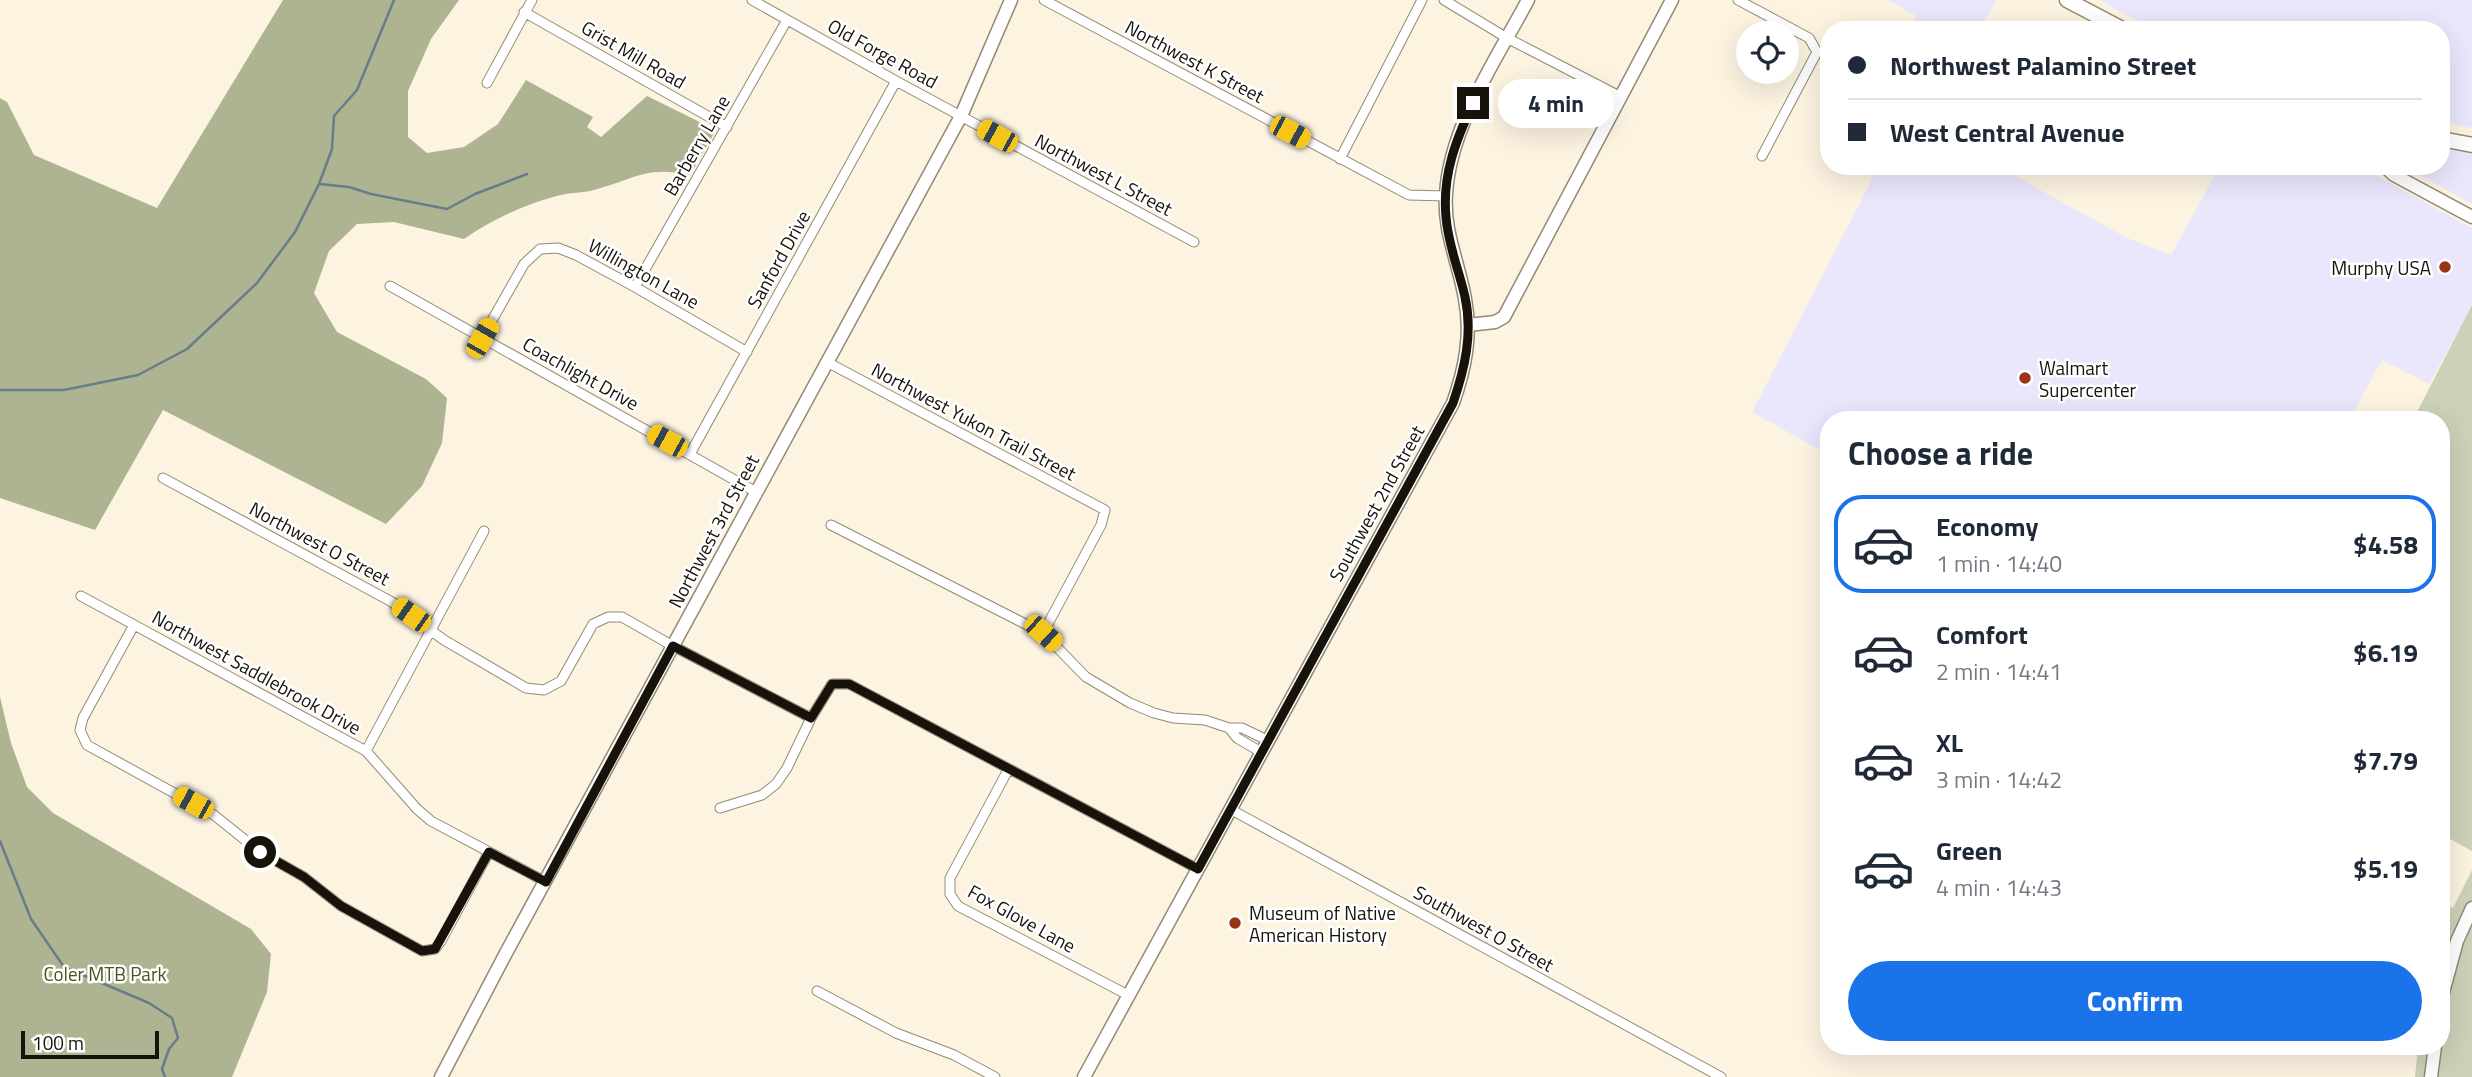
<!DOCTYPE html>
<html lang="en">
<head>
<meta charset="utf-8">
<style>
	:root { --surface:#fff; --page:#f2f2f3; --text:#1f2937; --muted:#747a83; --line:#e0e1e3; --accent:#1a73e8 }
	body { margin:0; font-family:"Titillium Web",sans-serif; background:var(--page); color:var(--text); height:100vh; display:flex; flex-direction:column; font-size:26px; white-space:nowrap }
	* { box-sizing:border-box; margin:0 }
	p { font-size:23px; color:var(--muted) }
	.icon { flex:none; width:38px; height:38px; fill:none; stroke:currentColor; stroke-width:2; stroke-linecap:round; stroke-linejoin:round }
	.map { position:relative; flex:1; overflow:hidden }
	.side { position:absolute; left:1820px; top:411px; width:630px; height:644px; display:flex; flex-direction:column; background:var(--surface); border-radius:28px; box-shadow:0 7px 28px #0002 }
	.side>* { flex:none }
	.banner { position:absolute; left:1820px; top:21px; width:630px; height:154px; border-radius:28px; box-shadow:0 7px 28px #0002; display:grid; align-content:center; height:154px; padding:0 28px; background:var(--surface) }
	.controls { position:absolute; left:1736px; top:21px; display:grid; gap:14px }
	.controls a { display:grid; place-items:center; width:63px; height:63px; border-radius:50%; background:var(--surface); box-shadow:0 7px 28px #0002; font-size:35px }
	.scale { position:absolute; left:21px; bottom:18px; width:138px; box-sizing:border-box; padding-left:7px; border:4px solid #17130b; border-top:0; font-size:19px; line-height:24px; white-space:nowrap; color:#17130b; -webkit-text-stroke:5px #fff; paint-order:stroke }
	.end { position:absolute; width:32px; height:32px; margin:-16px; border:9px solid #17130b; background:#fff; box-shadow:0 0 0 4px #fff }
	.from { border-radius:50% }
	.bubble { position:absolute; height:49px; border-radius:24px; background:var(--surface); box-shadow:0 7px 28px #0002; font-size:23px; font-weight:700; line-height:49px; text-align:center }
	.car { position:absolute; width:21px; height:42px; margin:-21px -10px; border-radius:9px; box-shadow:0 0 5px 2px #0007; background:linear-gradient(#f5c518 24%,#345 0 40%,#f5c518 0 76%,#345 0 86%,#f5c518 0) }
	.banner b { display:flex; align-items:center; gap:24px; height:66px; font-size:26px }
	.banner b+b { border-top:2px solid var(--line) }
	.banner i { width:18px; height:18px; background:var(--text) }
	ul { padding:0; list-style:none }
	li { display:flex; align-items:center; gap:21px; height:98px; margin:0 14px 10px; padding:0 14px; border:4px solid transparent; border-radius:28px }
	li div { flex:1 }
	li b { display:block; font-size:26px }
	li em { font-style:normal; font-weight:700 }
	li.selected { border-color:var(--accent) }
	li>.icon { width:63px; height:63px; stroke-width:1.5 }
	h2 { padding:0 28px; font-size:32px; line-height:84px }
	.cta { display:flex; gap:14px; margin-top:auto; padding:14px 28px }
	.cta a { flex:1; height:80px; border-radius:42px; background:var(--accent); color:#fff; font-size:28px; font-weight:700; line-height:80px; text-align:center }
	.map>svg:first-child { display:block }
	.commercial { fill:#eae7fd }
	.green { fill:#cdd1b8 }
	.forest { fill:#aeb491 }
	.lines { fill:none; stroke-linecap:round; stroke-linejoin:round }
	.stream { stroke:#677d8a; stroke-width:2.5 }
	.street-casing { stroke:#948975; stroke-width:11 }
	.secondary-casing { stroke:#948975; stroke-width:15 }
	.primary-casing { stroke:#948975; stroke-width:17 }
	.street { stroke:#fff; stroke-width:9 }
	.secondary { stroke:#fff; stroke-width:12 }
	.primary { stroke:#fff; stroke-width:14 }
	.route { stroke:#17130b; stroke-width:9 }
	.poi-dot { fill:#9b3413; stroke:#fff; stroke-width:2.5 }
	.labels { text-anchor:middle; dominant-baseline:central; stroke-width:5; stroke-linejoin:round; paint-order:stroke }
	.street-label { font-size:19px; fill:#17130b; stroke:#fff }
	.poi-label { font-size:19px; fill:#17130b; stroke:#fff; text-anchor:start }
	.park-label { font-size:19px; fill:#4b5219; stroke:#fff }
</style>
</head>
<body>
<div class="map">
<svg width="2472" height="1077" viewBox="0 0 2472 1077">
	<rect width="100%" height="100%" fill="#fdf3e1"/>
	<path class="commercial" d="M1888,0H1996L1980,30H1909L1916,16Z
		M2099,0H2472V128L2441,122V30H2155Z
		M2441,149L2472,154V204L2403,166H2441Z
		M1879,166H1997L2127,238L2171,255L2220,166H2359L2472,228V307L2429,384L2382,360L2349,420H1829V455L1752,412Z"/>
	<path class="green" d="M2472,305V851L2441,834V420H2413Z
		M2472,870V1077H2415L2418,1047L2441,1046V912L2444,904L2453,908Z"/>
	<path class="forest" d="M283,0H459L431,39L408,91V137L427,153L464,147L498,124L526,80L593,117L587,127L601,137L647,96L716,130L690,175C644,165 632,181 590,191C578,193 565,193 553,197C521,206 492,220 464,239L394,222L357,224L329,251L314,293L337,332L426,379L447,398L442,443L422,486L386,524L163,410L95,530L0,498V98L7,102L34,155L157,208Z
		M0,697L11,743L27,787L53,813L251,929L271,954L267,992L232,1077H0Z"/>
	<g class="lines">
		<path class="stream" d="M320,184L349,187L371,194L447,209L475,194L527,174
			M0,390H64L138,375L187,349L257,283L295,232L319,184L332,149L334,116L357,90L394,0
			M0,841L31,919L64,967L149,1003L172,1018L178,1038L169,1049L162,1069L165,1077"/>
		<g class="street-casing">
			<path id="street" d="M752,0L896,81L1194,242
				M1044,0L1409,195L1445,196
				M1444,0L1507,38L1621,97
				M1738,0L1809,38L1817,52L1762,156
				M524,12L727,127
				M487,83L532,0
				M1340,159L1422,0
				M390,286L756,492
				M635,287L787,20
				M482,338L524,264L540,249L558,248L576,255L635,287L747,352
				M827,362L1105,510L1101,525L1043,633
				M690,454L896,81
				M163,478L392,602L444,640L526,688L544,690L561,681L593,624L608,617H622L673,646L811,718
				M831,525L1043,633L1086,677L1130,703L1154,713L1173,718L1205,720L1229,728H1242L1267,740
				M81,596L366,751L417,809L431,821L546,882
				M134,625L83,718L80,730L87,745L214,815L260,852L304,877L341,906L422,951L435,949L441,941L489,852
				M1229,728L1237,738L1261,752
				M366,751L484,531
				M1008,770L950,878V894L958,906L1128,995
				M720,808L762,795L776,784L787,768L811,718L832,684H849L1198,869
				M1230,809L1721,1077
				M817,991L896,1033L954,1055L995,1077"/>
		</g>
		<g class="secondary-casing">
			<path id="secondary" d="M2384,166L2394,175L2472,217
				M1468,325L1495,322L1504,317L1672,0
				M2441,1000L2457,941L2472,908
				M441,1077L506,953L961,116L1011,0
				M1084,1077L1453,403C1465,369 1472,335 1465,299C1459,263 1443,231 1446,194C1450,126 1496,60 1528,0
				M2431,1077L2435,1046"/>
		</g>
		<g class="primary-casing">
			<path id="primary" d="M2067,0L2124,30
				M2441,139L2472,145"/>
		</g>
		<use href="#street" class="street"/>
		<use href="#secondary" class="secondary"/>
		<use href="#primary" class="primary"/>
	</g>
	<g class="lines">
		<path class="route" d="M260,852L304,877L341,906L422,951L435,949L489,852L546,882L673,646L811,718L832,684H849L1198,869L1453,403C1465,368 1473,333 1465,297C1459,270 1448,245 1446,217C1442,175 1456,140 1473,103"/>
	</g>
	<g class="poi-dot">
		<circle cx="2445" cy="267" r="7"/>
		<circle cx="2025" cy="378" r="7"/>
		<circle cx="1235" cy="923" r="7"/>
	</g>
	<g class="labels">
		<g class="street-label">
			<text transform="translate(883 53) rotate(29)">Old Forge Road</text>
			<text transform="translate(634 54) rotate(30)">Grist Mill Road</text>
			<text transform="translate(1195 61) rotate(28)">Northwest K Street</text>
			<text transform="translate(696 145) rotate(-60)">Barberry Lane</text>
			<text transform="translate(1104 174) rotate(28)">Northwest L Street</text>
			<text transform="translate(778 259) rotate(-61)">Sanford Drive</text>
			<text transform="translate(644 273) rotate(29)">Willington Lane</text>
			<text transform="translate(581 373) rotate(29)">Coachlight Drive</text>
			<text transform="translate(974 421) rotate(28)">Northwest Yukon Trail Street</text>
			<text transform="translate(1376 503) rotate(-61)">Southwest 2nd Street</text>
			<text transform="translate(713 531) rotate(-62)">Northwest 3rd Street</text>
			<text transform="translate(320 543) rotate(28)">Northwest O Street</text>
			<text transform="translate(257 672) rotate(29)">Northwest Saddlebrook Drive</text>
			<text transform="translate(1022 918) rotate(29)">Fox Glove Lane</text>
			<text transform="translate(1484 928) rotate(29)">Southwest O Street</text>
		</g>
		<g class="poi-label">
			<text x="2431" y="267" text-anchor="end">Murphy USA</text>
			<text x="2039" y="367">Walmart<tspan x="2039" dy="22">Supercenter</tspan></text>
			<text x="1249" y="912">Museum of Native<tspan x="1249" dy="22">American History</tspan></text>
		</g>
		<g class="park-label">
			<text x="105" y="973">Coler MTB Park</text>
		</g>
	</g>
</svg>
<div class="controls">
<a><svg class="icon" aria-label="locate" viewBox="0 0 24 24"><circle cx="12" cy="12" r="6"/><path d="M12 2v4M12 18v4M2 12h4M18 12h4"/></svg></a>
</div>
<div class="scale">100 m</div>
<i class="end from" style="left:260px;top:852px"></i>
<i class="end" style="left:1473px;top:103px"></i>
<div class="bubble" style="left:1498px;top:79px;width:116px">4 min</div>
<i class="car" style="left:1290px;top:132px;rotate:118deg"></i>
<i class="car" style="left:997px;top:136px;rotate:299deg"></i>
<i class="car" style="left:482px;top:338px;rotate:30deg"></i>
<i class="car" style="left:667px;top:441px;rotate:299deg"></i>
<i class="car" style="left:411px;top:615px;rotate:305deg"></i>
<i class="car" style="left:1043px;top:633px;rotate:132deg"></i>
<i class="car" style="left:193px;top:803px;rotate:299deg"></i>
<div class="banner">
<b><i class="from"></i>Northwest Palamino Street</b>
<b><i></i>West Central Avenue</b>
</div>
<section class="side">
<h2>Choose a ride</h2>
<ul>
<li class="selected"><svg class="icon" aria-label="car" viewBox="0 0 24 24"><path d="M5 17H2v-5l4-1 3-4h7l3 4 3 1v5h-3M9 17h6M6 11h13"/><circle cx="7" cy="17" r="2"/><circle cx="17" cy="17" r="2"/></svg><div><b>Economy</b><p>1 min · 14:40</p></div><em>$4.58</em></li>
<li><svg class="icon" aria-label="car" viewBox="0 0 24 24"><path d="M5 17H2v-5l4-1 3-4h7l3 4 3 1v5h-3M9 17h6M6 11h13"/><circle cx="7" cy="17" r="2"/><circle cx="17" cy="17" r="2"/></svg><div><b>Comfort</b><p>2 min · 14:41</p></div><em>$6.19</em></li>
<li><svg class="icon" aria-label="car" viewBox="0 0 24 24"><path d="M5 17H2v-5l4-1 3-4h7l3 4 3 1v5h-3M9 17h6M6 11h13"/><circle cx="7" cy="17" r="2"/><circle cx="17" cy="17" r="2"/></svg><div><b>XL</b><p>3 min · 14:42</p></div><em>$7.79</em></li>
<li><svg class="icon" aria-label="car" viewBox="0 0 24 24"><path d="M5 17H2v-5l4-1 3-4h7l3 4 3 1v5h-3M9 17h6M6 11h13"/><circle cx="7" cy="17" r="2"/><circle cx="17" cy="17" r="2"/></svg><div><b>Green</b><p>4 min · 14:43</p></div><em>$5.19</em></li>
</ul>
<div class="cta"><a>Confirm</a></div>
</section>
</div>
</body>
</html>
